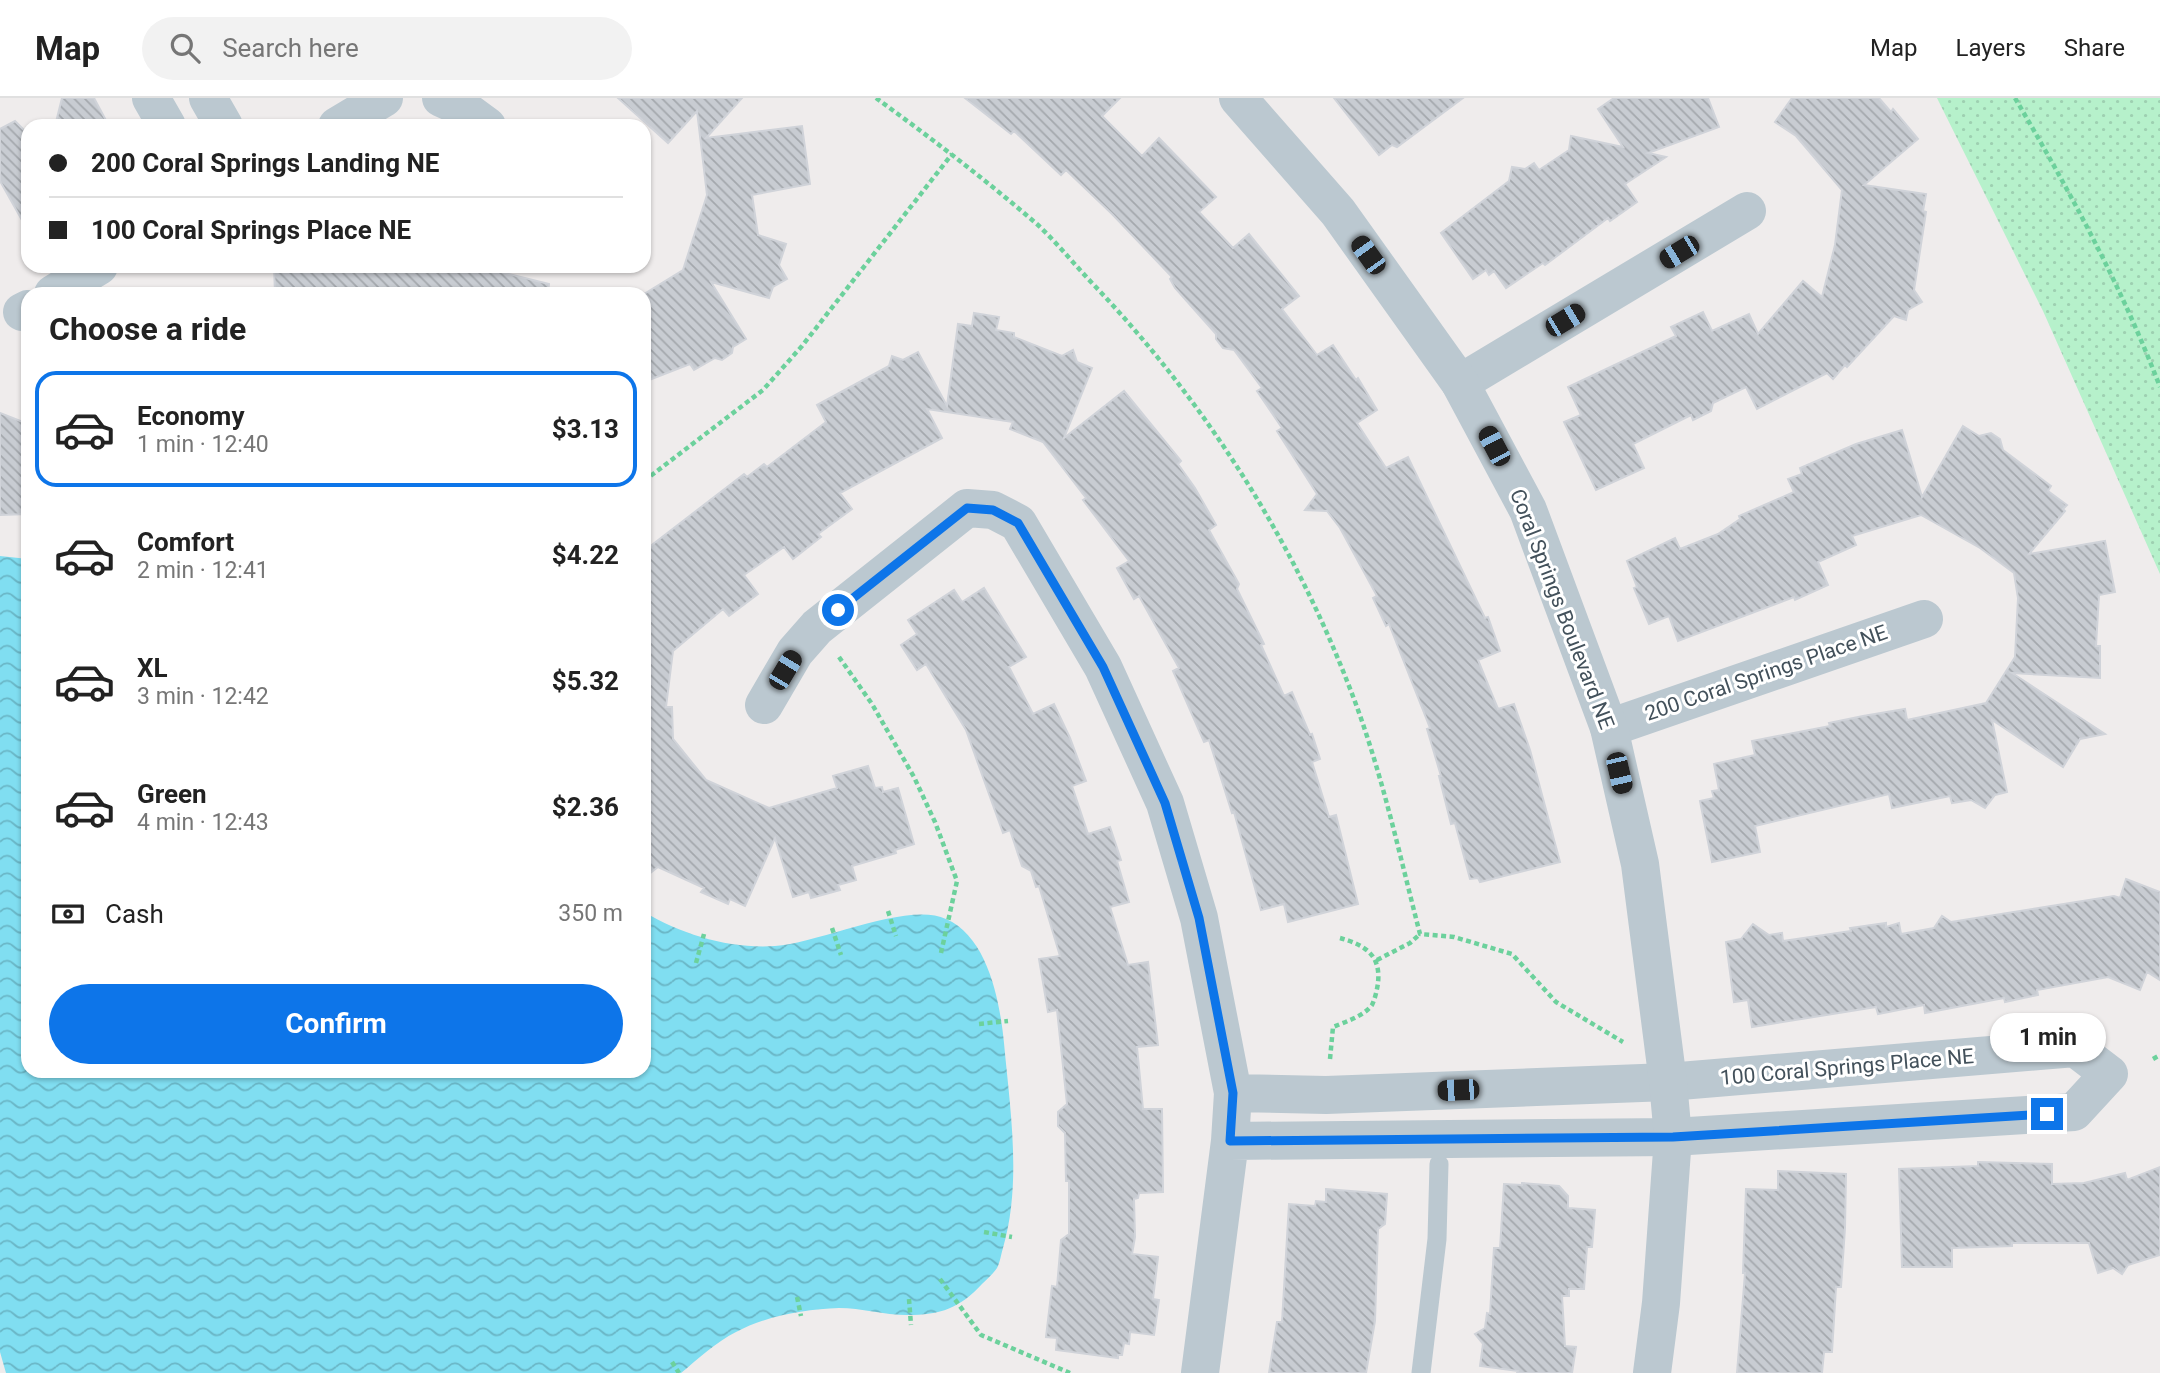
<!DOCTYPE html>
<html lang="en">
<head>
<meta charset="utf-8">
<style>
	:root { --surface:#fff; --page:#f2f2f2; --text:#222; --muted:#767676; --line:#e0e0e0; --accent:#0d75e9 }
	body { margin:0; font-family:Roboto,sans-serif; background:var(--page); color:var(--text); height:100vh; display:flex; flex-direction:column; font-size:26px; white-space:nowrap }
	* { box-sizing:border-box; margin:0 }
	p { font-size:23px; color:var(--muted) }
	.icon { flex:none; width:38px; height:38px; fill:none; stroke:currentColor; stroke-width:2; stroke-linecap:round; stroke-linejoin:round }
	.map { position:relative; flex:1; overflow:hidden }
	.details { position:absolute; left:21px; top:189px; width:630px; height:791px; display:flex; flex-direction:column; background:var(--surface); border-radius:21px; box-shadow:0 2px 5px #0004 }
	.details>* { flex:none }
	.top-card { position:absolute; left:21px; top:21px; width:630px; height:154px; border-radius:21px; box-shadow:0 2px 5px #0004; display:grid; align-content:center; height:154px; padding:0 28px; background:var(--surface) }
	.end { position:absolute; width:32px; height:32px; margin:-16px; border:9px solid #0d75e9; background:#fff; box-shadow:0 0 0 4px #fff }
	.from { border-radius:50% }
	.bubble { position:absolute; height:49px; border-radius:24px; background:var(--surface); box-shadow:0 2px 5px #0004; font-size:23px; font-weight:700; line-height:49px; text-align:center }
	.car { position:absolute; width:21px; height:42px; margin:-21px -10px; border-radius:9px; box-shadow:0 0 5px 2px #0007; background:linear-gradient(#222 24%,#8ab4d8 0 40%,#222 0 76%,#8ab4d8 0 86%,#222 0) }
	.top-card b { display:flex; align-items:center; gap:24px; height:66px; font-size:26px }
	.top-card b+b { border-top:2px solid var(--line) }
	.top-card i { width:18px; height:18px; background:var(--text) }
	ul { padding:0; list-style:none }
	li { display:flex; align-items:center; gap:21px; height:116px; margin:0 14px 10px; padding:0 14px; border:4px solid transparent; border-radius:21px }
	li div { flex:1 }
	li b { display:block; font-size:26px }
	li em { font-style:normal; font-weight:700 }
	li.selected { border-color:var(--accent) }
	li>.icon { width:63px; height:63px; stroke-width:1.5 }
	h2 { padding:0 28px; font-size:32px; line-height:84px }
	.pay { display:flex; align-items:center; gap:18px; height:77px; padding:0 28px; font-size:26px }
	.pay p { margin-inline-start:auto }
	.button { display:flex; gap:14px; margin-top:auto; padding:14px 28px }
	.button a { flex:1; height:80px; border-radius:42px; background:var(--accent); color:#fff; font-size:28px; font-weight:700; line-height:80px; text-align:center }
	header { display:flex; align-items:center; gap:42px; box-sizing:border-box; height:98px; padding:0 35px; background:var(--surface); border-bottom:2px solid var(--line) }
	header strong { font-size:33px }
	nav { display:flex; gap:38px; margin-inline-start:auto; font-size:24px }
	.search { width:490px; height:63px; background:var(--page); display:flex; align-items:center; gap:18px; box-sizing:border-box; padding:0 24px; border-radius:38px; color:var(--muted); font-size:26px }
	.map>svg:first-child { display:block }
	.grass { fill:url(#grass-dots) }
	.water { fill:url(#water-waves) }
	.building { fill:url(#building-back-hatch); stroke:#d0d3d9; stroke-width:2 }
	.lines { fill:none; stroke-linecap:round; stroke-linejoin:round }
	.path { stroke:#6cd19c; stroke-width:4.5; stroke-dasharray:5 3.5; stroke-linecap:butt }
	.service { stroke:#bbc8d0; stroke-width:19 }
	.minor { stroke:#bbc8d0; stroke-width:38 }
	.tertiary { stroke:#bbc8d0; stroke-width:38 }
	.route { stroke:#0d75e9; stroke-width:9 }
	.labels { text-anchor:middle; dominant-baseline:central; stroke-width:6; stroke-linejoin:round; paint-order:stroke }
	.street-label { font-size:21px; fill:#43515b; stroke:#fff }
</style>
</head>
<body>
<header>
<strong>Map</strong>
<div class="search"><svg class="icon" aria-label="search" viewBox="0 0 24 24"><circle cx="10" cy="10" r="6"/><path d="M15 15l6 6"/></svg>Search here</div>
<nav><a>Map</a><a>Layers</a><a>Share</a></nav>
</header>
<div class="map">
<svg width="2160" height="1275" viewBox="0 0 2160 1275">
	<defs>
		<pattern id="grass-dots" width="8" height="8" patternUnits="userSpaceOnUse" patternTransform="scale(1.75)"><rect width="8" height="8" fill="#b6f1cb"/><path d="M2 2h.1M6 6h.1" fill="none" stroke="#9ed0b1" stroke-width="1.8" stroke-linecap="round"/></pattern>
		<pattern id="water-waves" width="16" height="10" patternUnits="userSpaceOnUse" patternTransform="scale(1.75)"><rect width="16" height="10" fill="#80def1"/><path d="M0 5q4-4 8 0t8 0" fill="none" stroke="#6ab6c6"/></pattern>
		<pattern id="building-back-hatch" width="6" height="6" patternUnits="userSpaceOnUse" patternTransform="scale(1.75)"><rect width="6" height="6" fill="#c8ccd2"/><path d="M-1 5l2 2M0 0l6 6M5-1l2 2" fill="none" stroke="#a4a8ad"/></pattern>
	</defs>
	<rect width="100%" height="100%" fill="#efecec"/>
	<path class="grass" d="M1937,0H2160V476L2043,213Z"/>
	<path class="water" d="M0,458L28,461V973H644V814C683,837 730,851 775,848C820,845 908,803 946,821C988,839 1000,904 1004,945C1010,1011 1022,1085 1003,1150C1001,1156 1000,1165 997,1170C993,1176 987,1181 982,1186C960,1210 941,1217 907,1217C884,1217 861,1210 839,1210C805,1211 766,1218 736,1234C716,1244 698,1261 681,1275H6L0,1254Z"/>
	<path class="building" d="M62,0H94L109,28H55Z
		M618,0H742L706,40L802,28L810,86L752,97L758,137L786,146L779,167L787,181L773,189L769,200L711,184L746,241L733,249L732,255L722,262L715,260L694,272L690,266L644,284V196L683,172L707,97L697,13L668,45Z
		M965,0H1120L1102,18L1142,58L1159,40L1216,99L1199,114L1233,150L1249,136L1299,198L1282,211L1317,257L1333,247L1356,282L1358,280L1377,312L1357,325L1386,370L1408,359L1485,520L1488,519L1500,553L1478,562L1498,611L1514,606L1530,652L1560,764L1480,784L1478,780L1470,781L1455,725L1451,726L1439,678H1441L1427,631L1430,630L1389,526L1386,528L1373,500L1377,498L1340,430L1327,413L1305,412L1317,396L1277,333L1282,330L1257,293L1262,290L1234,252L1223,250L1216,241V236L1175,190L1170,181L1172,179L1112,116L1066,72L1061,77L1014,33L1011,36Z
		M1334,0H1463L1397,49L1392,47L1379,57Z
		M1614,0H1708L1719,29L1648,55L1666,59L1625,86L1637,104L1610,123L1608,120L1545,167L1543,165L1506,190L1494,173L1489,177L1486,172L1473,181L1441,135L1509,83L1512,69L1525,71L1534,65L1539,72L1569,52L1571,38L1623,49L1598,11Z
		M1792,0H1879L1891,14L1893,11L1918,41L1864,87L1926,96L1923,113L1926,114L1914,192L1922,204L1908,212L1906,222L1894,218L1847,269L1845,267L1833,281L1827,275L1757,311L1746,289L1713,305L1711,313L1693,322L1691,317L1633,346L1644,370L1596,392L1564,324L1581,317L1568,289L1676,238L1671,229L1703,214L1712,233L1749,216L1758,236L1803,183L1822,199L1835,147L1842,92L1796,38L1775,24Z
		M15,23L28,36V133L0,83V31Z
		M274,168H502L501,174L549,186L548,196H275Z
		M974,215L999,219L996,232L1014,235V239L1062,258L1073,252L1077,264L1092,270L1064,340L1124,293L1181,363L1178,366L1195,390L1216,427L1209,432L1239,486L1237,491L1264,546L1261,547L1284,598L1292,594L1310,637L1312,636L1320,661L1312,664L1329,719L1336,717L1358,806L1288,824L1284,806L1261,812L1234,714L1232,715L1209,642L1204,644L1173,573L1179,570L1139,498L1134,501L1117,470L1129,463L1083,402L1086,400L1043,344L1010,331L1013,324L927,311L942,340L840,395L852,411L818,436L821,439L793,461L784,449L744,477L758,496L729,518L723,511L673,553L666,609H672L673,641L706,682L769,710L837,690L833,678L868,668L875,690L882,689L883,694L898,690L914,746L895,752L896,755L852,768L856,782L838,787L840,792L811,800L809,794L793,799L775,740L745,808L730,801L728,806L701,794L704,790L658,769L644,780V453L744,376L747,379L764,366L767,369L826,324L817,307L889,268L892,258L903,262L918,254L947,308L958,226L972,228Z
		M0,315L28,326V416L0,417Z
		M1963,328L1979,338L1991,335L2000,341L2003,352L2051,388L2048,393L2067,407L2063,411L2065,413L2029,456L2105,443L2115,494L2099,497L2096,548H2100V580L2012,575L2105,636L2080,641L2063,669L1992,622L2007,694L1995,697L1985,710L1971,702L1952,705L1950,698L1892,710L1889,696L1755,728L1760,754L1712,764L1700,703L1714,700L1712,693L1719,692L1714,666L1755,657L1752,643L1830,628L1829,625L1863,618L1905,611L1907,622L1986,605L2015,559L2018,500L2014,475L1980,450L1921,417L1852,438L1856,447L1818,464L1828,487L1795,502L1794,499L1678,543L1669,518L1649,526L1634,490L1637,489L1627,463L1675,440L1680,451L1718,436L1740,421L1739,418L1794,394L1788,381L1802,376L1800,370L1856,346L1902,332L1922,399Z
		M984,490L1026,559L1009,569L1033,616L1054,606L1070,640L1086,683L1072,688L1088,736L1110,729L1121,762L1117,763L1129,804L1110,809L1128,867L1148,864L1158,947L1137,949L1143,1011H1162L1163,1094L1139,1095L1138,1100L1134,1101L1135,1139L1132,1156L1158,1159L1153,1201L1159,1202L1154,1237L1130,1234L1129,1246L1124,1245L1122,1257H1118V1260L1056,1252L1057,1240L1046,1239L1052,1188L1057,1189L1061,1142L1069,1136V1083H1066L1065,1035L1058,1028V1014L1067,1006L1057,912L1048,914L1039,861L1060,858L1039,788L1036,789L1031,773L1022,768L1010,732L1003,735L966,632L926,566L917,572L901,547L917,536L908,522L954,492L962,504Z
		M2126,781L2160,794V882L2147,874L2140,892L2108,879L2037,892L2038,897L2005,904L2004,900L1925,915L1924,907L1878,916L1876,909L1752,929L1748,902L1734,904L1726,844L1741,841L1753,826L1769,837L1782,835L1783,843L1851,833L1850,830L1886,825V829L1899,825L1901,836L1934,830L1942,818L1951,824L2114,798L2120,800Z
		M1978,1064L2052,1066V1086L2084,1085L2125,1075L2127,1082L2160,1069V1157L2128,1167L2122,1176L2113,1170L2098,1175L2089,1145H2012V1148L1952,1150V1169H1902L1899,1071L1978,1068Z
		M1778,1073L1846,1076L1845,1130L1841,1189H1836L1832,1254H1824L1822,1275H1737L1745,1175H1743L1746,1091L1778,1092Z
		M1522,1085L1559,1088L1568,1098V1110L1595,1112L1592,1149H1587L1584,1191H1569V1198H1562L1565,1248L1576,1249L1572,1275H1517L1518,1273L1480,1268L1483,1246L1475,1236L1485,1230L1487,1215L1490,1216L1494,1150H1500L1504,1086L1522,1087Z
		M1326,1091L1387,1096L1385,1126L1378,1131L1375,1223L1366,1275H1269L1277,1224H1282L1289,1106L1315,1108L1316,1103L1326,1104Z"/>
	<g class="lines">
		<path class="path" d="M876,0C931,40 986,82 1038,127C1057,145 1074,166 1092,185C1201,299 1289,435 1347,583C1380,665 1398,751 1420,836L1454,839L1512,856L1556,904L1623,944
			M2015,0C2070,94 2121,187 2160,289
			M644,383L763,292L802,248L952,56
			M839,559L872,606L914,679L935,724L957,783L941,855
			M888,813L896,838
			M832,830L841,857
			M1377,862L1410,845L1420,836
			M696,865L704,836
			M979,926L1008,923
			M1330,961L1333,929C1345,924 1364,918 1372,907C1375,901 1377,892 1378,885C1381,857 1365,847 1340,840
			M2153,961L2160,957
			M984,1134L1012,1139
			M940,1181L981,1237L1070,1275
			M797,1199L801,1218
			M909,1201L911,1227
			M672,1264L679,1275"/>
		<path class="service" d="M1421,1275L1437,1141L1439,1066"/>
		<path class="minor" d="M151,0L167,28
			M208,0L224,28
			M441,0L461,9L487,28
			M337,28L384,0
			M53,196L99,168
			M22,214L28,211
			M1460,285L1747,113
			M764,607L795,554L817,529L967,410L993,412L1018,425L1103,569L1165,705L1199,820L1233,995L1230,1043L1200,1275
			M1609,630L1924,521
			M1230,1043L1673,1039L2074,1014L2109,976L2075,950L1668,984L1326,997L1233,995"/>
		<path class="tertiary" d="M1238,0L1338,114L1460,285L1528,412L1609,630L1640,766L1668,984L1673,1039L1661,1205L1652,1275"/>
	</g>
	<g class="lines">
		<path class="route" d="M838,512L967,410L993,412L1018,425L1103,569L1165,705L1199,820L1233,995L1230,1043L1673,1039L2047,1016"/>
	</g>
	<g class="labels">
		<g class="street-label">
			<text transform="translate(1562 511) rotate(69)">Coral Springs Boulevard NE</text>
			<text transform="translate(1766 575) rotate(-19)">200 Coral Springs Place NE</text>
			<text transform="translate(1847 969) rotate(-5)">100 Coral Springs Place NE</text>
		</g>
	</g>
</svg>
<i class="end from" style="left:838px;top:512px"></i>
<i class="end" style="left:2047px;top:1016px"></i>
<div class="bubble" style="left:1990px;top:915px;width:116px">1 min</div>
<i class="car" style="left:1679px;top:154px;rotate:239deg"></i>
<i class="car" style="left:1368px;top:157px;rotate:324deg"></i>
<i class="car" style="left:1565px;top:222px;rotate:59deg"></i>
<i class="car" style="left:1494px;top:348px;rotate:332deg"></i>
<i class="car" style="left:785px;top:572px;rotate:31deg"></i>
<i class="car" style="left:1619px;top:675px;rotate:167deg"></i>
<i class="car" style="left:1458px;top:992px;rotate:268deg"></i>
<div class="top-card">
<b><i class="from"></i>200 Coral Springs Landing NE</b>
<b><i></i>100 Coral Springs Place NE</b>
</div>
<section class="details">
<h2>Choose a ride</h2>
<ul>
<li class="selected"><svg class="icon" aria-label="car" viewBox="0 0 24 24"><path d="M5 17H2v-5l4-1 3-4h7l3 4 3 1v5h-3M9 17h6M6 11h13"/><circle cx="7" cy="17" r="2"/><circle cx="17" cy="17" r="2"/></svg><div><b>Economy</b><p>1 min · 12:40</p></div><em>$3.13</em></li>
<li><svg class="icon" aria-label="car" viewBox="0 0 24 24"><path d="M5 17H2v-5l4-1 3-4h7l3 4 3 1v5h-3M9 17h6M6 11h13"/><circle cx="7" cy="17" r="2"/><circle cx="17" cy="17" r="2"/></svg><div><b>Comfort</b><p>2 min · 12:41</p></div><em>$4.22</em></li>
<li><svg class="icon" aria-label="car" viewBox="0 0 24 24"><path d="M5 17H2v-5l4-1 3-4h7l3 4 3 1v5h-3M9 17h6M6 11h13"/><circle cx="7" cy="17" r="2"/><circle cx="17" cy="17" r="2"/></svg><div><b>XL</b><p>3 min · 12:42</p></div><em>$5.32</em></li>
<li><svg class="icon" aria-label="car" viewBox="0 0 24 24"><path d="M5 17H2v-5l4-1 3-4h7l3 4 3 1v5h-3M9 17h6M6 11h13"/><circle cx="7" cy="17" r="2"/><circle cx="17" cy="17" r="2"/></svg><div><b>Green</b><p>4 min · 12:43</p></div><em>$2.36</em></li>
</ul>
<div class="pay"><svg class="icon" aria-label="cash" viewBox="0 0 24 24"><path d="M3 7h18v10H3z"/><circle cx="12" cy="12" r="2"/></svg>Cash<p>350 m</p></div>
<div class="button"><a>Confirm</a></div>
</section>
</div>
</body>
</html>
